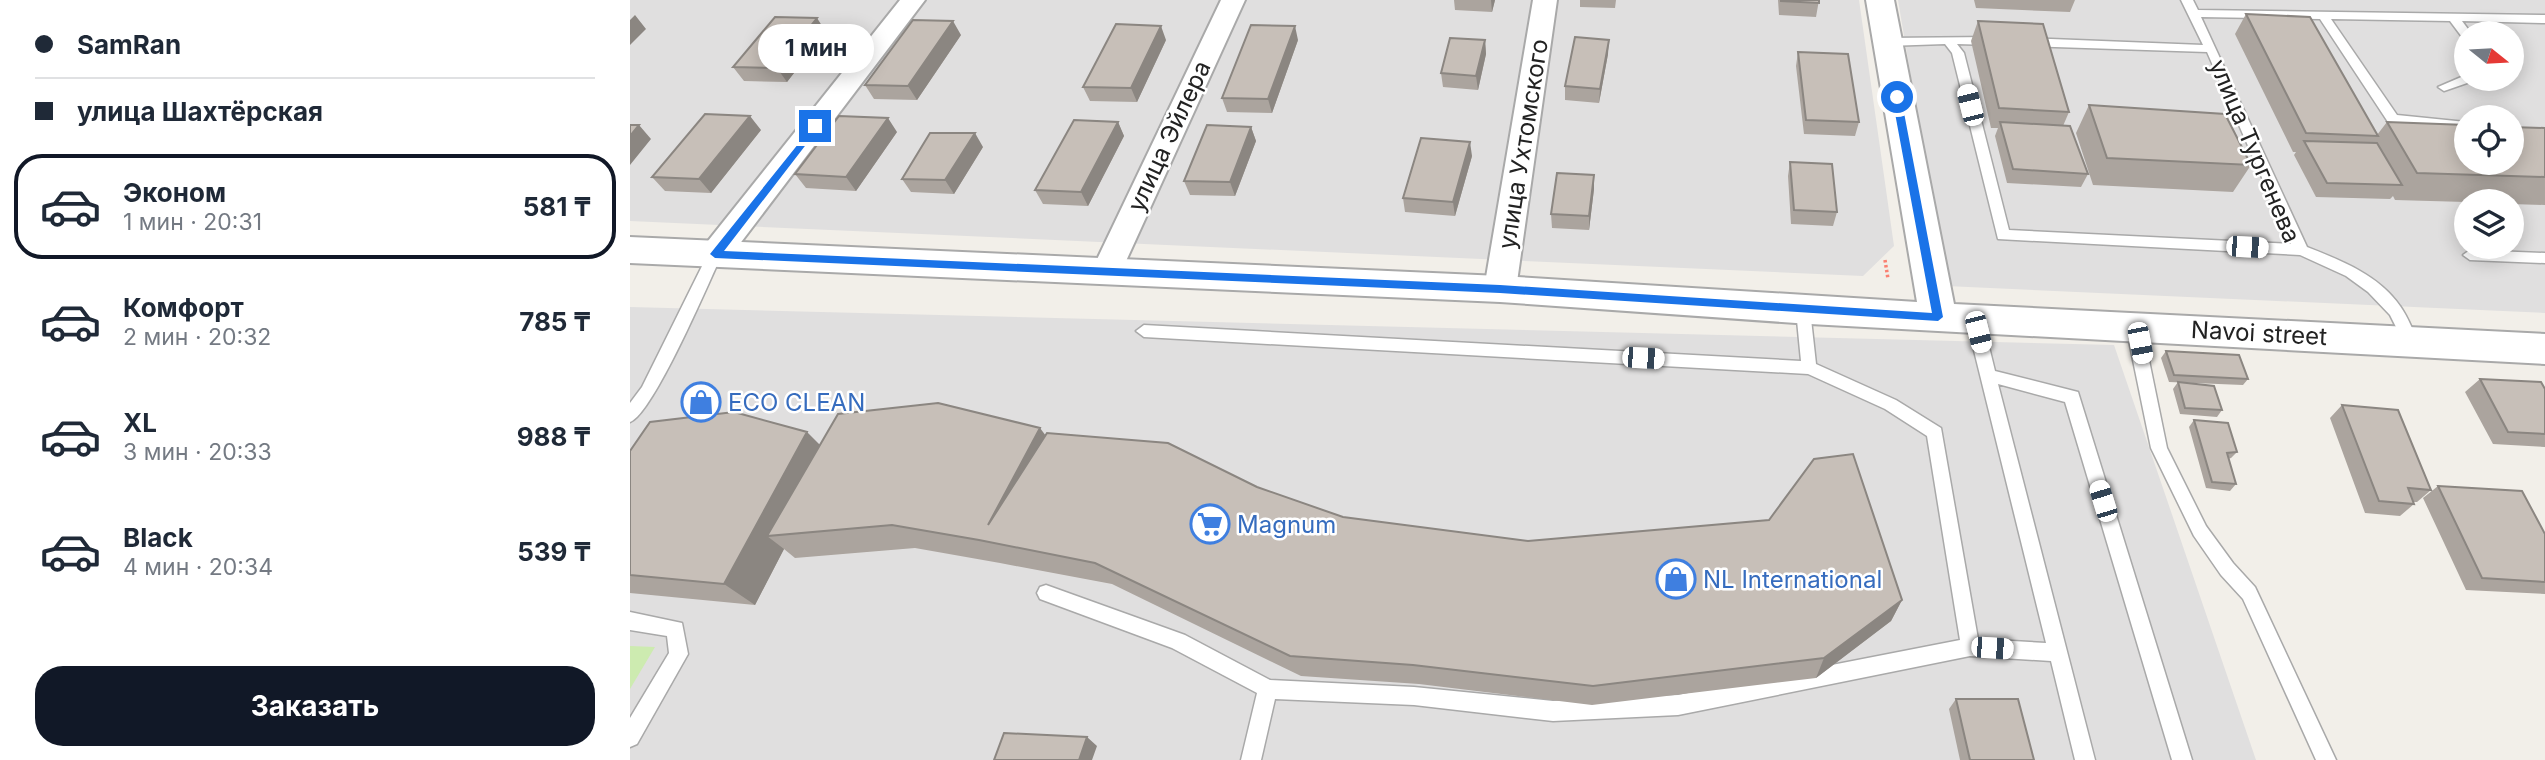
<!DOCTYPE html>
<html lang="ru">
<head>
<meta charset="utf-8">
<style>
	:root { --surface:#fff; --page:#f6f6f7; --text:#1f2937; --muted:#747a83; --line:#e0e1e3; --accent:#111827 }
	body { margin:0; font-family:Inter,sans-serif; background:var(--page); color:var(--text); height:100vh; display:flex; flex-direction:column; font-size:26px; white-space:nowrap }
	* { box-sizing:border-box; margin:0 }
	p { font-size:23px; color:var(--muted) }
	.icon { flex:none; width:38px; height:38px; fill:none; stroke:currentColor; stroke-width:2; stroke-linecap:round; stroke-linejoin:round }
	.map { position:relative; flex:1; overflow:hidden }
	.details { display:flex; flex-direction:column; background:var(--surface); width:630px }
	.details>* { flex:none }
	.top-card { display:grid; align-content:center; height:154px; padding:0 35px; background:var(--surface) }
	.needle { width:46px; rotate:108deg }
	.controls { position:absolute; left:1824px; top:21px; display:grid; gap:14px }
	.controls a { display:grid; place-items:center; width:70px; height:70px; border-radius:50%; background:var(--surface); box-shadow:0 4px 18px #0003; font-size:35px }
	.end { position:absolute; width:32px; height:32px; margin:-16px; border:9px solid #1a73e8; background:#fff; box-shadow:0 0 0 4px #fff }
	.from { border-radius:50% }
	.bubble { position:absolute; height:49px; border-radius:24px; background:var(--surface); box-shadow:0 4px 18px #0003; font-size:23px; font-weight:700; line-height:49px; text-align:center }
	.car { position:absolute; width:21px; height:42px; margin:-21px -10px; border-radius:9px; box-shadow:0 0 5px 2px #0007; background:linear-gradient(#fff 24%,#345 0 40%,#fff 0 76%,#345 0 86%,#fff 0) }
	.top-card b { display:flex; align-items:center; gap:24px; height:66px; font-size:26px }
	.top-card b+b { border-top:2px solid var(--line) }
	.top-card i { width:18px; height:18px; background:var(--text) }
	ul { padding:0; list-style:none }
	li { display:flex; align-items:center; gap:21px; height:105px; margin:0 14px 10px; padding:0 21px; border:4px solid transparent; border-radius:28px }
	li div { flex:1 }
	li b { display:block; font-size:26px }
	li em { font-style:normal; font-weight:700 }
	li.current { border-color:var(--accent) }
	li>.icon { width:63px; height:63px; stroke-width:1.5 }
	.cta { display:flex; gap:14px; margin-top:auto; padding:14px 35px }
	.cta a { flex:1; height:80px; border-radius:28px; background:var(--accent); color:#fff; font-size:28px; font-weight:700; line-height:80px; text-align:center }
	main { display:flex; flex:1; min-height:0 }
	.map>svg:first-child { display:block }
	.residential { fill:#e0dfdf; fill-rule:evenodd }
	.grass { fill:#cdebb0 }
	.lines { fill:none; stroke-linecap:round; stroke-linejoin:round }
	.service-casing { stroke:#a9a9a9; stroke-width:3 }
	.minor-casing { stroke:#a9a9a9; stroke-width:4 }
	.tertiary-casing { stroke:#a9a9a9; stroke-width:4 }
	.path { stroke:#fa8072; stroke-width:3.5; stroke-dasharray:2.5 2.5; stroke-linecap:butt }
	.service { fill:#fff; fill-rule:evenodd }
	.minor { fill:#fff; fill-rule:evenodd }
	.tertiary { fill:#fff; fill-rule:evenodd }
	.wall { fill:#aba49e }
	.shaded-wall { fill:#8b8681 }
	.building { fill:#c7bfb8; stroke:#8b8681; stroke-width:2 }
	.route { fill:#1a73e8 }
	.labels { text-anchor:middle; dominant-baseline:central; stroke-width:5; stroke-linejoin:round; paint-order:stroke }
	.street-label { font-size:24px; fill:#222; stroke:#fff }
	.shop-label { font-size:24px; fill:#366cbe; stroke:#fff; text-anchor:start }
</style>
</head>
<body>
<main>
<section class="details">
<div class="top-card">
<b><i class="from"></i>SamRan</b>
<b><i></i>улица Шахтёрская</b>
</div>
<ul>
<li class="current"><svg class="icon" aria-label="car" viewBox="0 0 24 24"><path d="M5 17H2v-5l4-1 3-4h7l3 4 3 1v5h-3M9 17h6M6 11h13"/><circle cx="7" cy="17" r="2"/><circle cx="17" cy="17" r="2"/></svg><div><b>Эконом</b><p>1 мин · 20:31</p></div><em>581 ₸</em></li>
<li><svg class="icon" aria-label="car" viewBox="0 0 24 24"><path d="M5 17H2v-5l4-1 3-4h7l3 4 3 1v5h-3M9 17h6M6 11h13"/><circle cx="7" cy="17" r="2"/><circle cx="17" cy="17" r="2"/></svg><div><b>Комфорт</b><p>2 мин · 20:32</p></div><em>785 ₸</em></li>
<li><svg class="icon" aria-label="car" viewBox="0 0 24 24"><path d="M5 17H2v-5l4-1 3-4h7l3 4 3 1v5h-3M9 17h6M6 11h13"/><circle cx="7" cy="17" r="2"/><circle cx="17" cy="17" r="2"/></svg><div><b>XL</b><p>3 мин · 20:33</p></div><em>988 ₸</em></li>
<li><svg class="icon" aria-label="car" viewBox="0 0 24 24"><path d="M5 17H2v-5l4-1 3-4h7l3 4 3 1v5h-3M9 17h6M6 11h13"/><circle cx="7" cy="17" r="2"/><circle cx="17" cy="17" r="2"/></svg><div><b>Black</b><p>4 мин · 20:34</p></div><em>539 ₸</em></li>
</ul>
<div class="cta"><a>Заказать</a></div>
</section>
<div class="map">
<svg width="1915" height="760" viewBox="0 0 1915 760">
	<rect width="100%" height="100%" fill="#f2efe9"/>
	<path class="residential" d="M0,0H1229L1264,246L1233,276L0,221Z
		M1268,0H1915V313L1316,286ZM1836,33H1881V79H1836ZM1836,117H1881V163H1836ZM1836,201H1881V247H1836Z
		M0,307L1484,345L1626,760H0Z"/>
	<path class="grass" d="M0,646L25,647L0,689Z"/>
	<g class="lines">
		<g class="service-casing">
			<path id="service" d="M1551,0H1563L1568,10L1915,15V23L1832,21L1841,33H1836V38L1832,37L1820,21L1701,19L1767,115L1836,122V130L1758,122L1690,19L1571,17L1677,247C1710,260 1749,275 1770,306C1778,317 1782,329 1788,341L1785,345H1775L1760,315L1738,292L1716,276L1670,255L1368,239L1322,53L1315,44L1257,46L1251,42L1257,38L1361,37L1367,41L1361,45L1327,44L1334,53L1379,230L1661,244L1577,52L1398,46L1392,42L1398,38L1573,45Z
				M1836,75V79H1842L1840,82L1814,91L1808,87Z
				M85,249L92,254C79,282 23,414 0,422V403L12,387L78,254Z
				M1840,250L1915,253V263L1840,260L1833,255Z
				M1173,304L1180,310L1186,364L1266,400L1311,428L1348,639L1416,643L1336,318L1339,314L1344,312L1352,318L1365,371L1448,392L1562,760H1542L1435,402L1368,384L1465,760H1445L1421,661L1340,656L1048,715L923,721L784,705L645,699L631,760H611L627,693L542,648L410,599L407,593L410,587L416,585L555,635L640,680L784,687L923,701L1048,695L1330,640L1297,436L1255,409L1178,374L514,337L506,331L514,325L1171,361L1166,310Z
				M1504,320L1512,326L1537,448L1576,526L1603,563L1625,587L1706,760H1686L1613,599L1591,575L1564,536L1521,448L1496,326Z
				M0,612L52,623L58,654L7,744L0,747V718L39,653L37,636L0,630Z"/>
		</g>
		<g class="minor-casing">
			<path id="minor" d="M270,0H295L96,262L85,265L74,262L70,254L74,246Z
				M591,0H615L491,272L487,280L476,283L465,280L461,272Z
				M903,0H927L886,289L881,297L870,301L859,297L854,289Z"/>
		</g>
		<g class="tertiary-casing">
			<path id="tertiary" d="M1236,0H1264L1324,304L1915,334V364L1180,324L870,302L0,263V237L870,276L1287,302Z"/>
		</g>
		<path class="path" d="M1255,260L1258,279"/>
		<use href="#service" class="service"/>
		<use href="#minor" class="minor"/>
		<use href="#tertiary" class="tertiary"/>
	</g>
	<path class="wall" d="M824,0H865L862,12L825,10Z
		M950,0H986L985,8L950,7Z
		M1148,0H1189L1186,17L1149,15Z
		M1344,0H1445L1440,12L1346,8Z
		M1616,14L1747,135L1757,122L1915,128V205L1881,204V201H1836V202L1765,200L1763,196L1760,199L1686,197L1664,155L1666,152H1663L1605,34Z
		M1348,21L1439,112L1433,126L1458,174L1451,187L1377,183L1365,136L1368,128H1361L1341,41Z
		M196,32L157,82L114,81L103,67Z
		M331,35L287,100L244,99L235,85Z
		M536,40L507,102L460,101L453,87Z
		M668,40L642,113L597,112L592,98Z
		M855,40L856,54L848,90L813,87L811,73Z
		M1168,52L1229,122L1225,136L1174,134L1166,66Z
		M978,54L969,103L935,100V86Z
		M1459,105L1621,165L1603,192L1463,185L1446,133Z
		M488,122L494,136L458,206L413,204L405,190Z
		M621,127L626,141L605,196L560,195L554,181Z
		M131,130L81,193L35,191L22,177Z
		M267,132L226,191L176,188L165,174Z
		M353,147L324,194L281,192L272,179Z
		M842,156L825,216L775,212L773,198Z
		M1160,162L1207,212L1203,226L1161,224L1158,176Z
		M964,189L959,230L922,228L921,214Z
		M1536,351L1618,379L1613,385L1539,382L1531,358Z
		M1850,379L1915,389V447L1863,444L1835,392Z
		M1548,382L1592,410L1587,417L1550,414L1543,389Z
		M1712,405L1801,490L1787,502H1783L1784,504L1770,516L1735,513L1700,418Z
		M1564,420L1607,452L1601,458L1598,459L1606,484L1600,491L1576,488L1559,427Z
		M415,435L627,487L713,517L1272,600L1261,621L1186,678L962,705L789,684L671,676L482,584L370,563L285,548L165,558L154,549L125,605L0,593V451L190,445Z
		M1808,486L1915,534V594L1836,590L1793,498Z
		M1326,699L1404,760H1330L1319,709Z"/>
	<path class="shaded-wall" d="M861,0H865L862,12Z
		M5,15L16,29L0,45V20Z
		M187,18L196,32L157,82L147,68Z
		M323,21L331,35L287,100L278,86Z
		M531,26L536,40L507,102L501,88Z
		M665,26L668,40L642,113L638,99Z
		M855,40L856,54L848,90L846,76Z
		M979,40L978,54L969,103L970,89Z
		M120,116L131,130L81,193L69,179Z
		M258,118L267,132L226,191L216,177Z
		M488,122L494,136L458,206L451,192Z
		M9,125L21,139L0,165V136Z
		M621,127L626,141L605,196L600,182Z
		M345,133L353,147L324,194L315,180Z
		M840,142L842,156L825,216L823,202Z
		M964,175V189L959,230V216Z
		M410,428L428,452L358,525Z
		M177,432L202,457L137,536L154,549L125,605L94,584Z
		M1272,600L1261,621L1186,678L1194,658Z
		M457,737L467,746L462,760H449Z"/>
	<path class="building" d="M1151,0H1189V3L1151,1Z
		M1616,14L1680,17L1748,136L1676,133Z
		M145,17L187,18L147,68L103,67Z
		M283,20L323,21L278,86L235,85Z
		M1348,21L1413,24L1439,112L1369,108Z
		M486,24L531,26L501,88L453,87Z
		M621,25L665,26L638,99L592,98Z
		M945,37L979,40L970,89L935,86Z
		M820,38L855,40L846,76L811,73Z
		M1168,52L1218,54L1229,122L1176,120Z
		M1459,105L1595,114L1621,165L1477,158Z
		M75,114L120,116L69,179L22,177Z
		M209,116L258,118L216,177L165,174Z
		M444,120L488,122L451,192L405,190Z
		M1370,122L1440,126L1458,174L1383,169Z
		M1757,122L1836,125V163H1881V127L1915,128V177L1787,173Z
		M0,125H9L0,136Z
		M577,125L621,127L600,182L554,181Z
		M300,133H345L315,180L272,179Z
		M791,138L840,142L823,202L773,198Z
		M1674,141L1747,143L1772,185L1697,183Z
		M1160,162L1202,164L1207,212L1164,210Z
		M927,173L964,175L959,216L921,214Z
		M1536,351L1609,355L1618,379L1544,375Z
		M1850,379L1911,382L1915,389V434L1878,432Z
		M1548,382L1584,386L1592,410L1555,408Z
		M308,403L410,428L358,525L417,433L538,443L627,487L713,517L898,541L1139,520L1184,459L1223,454L1272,600L1194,658L963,686L783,665L660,656L465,563L349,540L262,525L137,536L208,414Z
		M1712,405L1768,410L1801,490L1778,488L1784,504L1749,501Z
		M104,412L177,432L94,584L0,575V451L20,422Z
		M1564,420L1598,423L1607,452L1597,453L1606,484L1582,482Z
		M1808,486L1892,491L1915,534V582L1852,578Z
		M1326,699H1388L1404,760H1340Z
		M374,733L457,737L449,760H364Z"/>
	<path class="route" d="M1267,94L1271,97L1313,317L1308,321L870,293L85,258L80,254L185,123L188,129L94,251L870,285L1302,313L1262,97Z"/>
	<defs>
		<g id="shop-ring" transform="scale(2.0125)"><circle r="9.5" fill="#fff" stroke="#3f7fe0" stroke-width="1.5"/><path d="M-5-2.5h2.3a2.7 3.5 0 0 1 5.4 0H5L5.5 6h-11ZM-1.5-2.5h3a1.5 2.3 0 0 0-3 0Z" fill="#3f7fe0"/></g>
		<g id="supermarket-ring" transform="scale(2.0125)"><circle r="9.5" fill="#fff" stroke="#3f7fe0" stroke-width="1.5"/><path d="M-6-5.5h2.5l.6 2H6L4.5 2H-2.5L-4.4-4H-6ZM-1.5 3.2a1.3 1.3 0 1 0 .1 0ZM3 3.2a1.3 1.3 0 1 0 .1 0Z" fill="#3f7fe0"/></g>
	</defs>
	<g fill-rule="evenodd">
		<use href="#shop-ring" x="71" y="402"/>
		<use href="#supermarket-ring" x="580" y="524"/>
		<use href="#shop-ring" x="1046" y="579"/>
	</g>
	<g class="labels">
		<g class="street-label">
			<text transform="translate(539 136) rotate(-65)">улица Эйлера</text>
			<text transform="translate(893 144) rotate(-81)">улица Ухтомского</text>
			<text transform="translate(1625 151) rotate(67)">улица Тургенева</text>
			<text transform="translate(1629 333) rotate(3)">Navoi street</text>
		</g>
		<g class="shop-label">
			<text x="98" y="402">ECO CLEAN</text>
			<text x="607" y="524">Magnum</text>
			<text x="1073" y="579">NL International</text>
		</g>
	</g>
</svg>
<div class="controls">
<a><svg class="needle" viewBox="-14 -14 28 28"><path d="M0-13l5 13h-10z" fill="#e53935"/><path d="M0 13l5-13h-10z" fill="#747a83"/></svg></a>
<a><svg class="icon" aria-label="locate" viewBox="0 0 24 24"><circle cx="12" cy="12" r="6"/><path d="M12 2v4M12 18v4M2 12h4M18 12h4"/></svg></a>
<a><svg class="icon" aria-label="layers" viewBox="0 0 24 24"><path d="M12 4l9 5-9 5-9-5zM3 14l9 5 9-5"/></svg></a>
</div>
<i class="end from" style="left:1267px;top:97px"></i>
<i class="end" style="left:185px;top:126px"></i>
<div class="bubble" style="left:128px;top:24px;width:116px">1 мин</div>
<i class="car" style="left:1340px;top:105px;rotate:346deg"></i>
<i class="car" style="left:1617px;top:247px;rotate:93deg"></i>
<i class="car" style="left:1348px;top:332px;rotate:166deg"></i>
<i class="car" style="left:1510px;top:343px;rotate:169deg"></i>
<i class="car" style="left:1013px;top:358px;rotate:93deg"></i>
<i class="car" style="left:1473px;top:501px;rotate:343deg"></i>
<i class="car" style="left:1362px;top:648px;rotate:94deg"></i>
</div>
</main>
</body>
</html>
